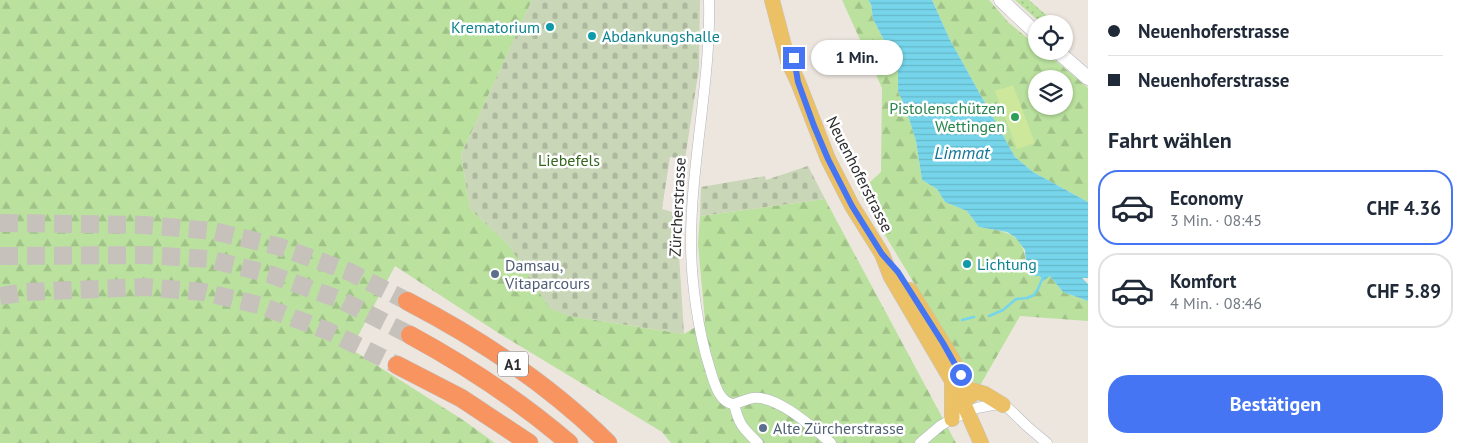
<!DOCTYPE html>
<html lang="de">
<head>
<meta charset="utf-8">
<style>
	:root { --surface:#fff; --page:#f2f2f3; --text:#1f2937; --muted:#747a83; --line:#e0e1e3; --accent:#4675f3 }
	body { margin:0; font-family:"PT Sans",sans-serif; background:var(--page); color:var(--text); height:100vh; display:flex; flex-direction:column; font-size:19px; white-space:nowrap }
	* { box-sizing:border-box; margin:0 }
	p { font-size:16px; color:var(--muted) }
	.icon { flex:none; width:28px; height:28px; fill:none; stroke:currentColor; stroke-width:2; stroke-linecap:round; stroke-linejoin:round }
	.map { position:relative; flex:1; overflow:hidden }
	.panel { display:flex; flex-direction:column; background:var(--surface); width:375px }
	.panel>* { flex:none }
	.hud { display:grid; align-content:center; height:110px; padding:0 20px; background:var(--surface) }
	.controls { position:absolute; left:1028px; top:15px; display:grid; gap:10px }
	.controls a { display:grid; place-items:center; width:45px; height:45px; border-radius:50%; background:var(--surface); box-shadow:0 1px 4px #0004; font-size:25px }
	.end { position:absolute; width:22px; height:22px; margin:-11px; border:6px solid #4675f3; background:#fff; box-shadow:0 0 0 2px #fff }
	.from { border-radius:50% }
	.bubble { position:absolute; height:35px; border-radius:18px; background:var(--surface); box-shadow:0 1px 4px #0004; font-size:16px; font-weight:600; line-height:35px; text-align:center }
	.hud b { display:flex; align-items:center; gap:18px; height:48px; font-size:19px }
	.hud b+b { border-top:1px solid var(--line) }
	.hud i { width:12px; height:12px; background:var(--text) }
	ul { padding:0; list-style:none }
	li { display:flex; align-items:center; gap:15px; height:75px; margin:0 10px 8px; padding:0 10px; border:2px solid var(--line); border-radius:20px }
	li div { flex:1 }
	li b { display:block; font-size:19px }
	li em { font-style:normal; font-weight:600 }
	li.selected { border-color:var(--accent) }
	li>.icon { width:45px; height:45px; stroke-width:1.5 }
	h2 { padding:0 20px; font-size:22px; line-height:60px }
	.primary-button { display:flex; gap:10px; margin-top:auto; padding:10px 20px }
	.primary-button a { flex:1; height:58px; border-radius:20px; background:var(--accent); color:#fff; font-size:20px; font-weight:600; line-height:58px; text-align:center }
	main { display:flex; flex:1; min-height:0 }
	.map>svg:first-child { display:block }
	.grass { fill:url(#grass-dots) }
	.forest { fill:url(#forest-firs); fill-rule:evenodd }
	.cemetery { fill:url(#cemetery-stones) }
	.pitch { fill:#cde89a }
	.water { fill:url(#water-rules) }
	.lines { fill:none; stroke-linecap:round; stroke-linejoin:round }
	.stream { stroke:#76d5ea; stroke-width:2.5 }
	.highway-tunnel { stroke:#c6c1bb; stroke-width:18; stroke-dasharray:18 9; stroke-linecap:butt }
	.street-casing { stroke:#b2b6bf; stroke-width:11 }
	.secondary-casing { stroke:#b2b6bf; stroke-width:15 }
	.primary-casing { stroke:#c4c4c4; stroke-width:16 }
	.highway-casing { stroke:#c4c4c4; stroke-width:19 }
	.street { stroke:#fff; stroke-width:10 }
	.secondary { stroke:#fff; stroke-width:14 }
	.primary { stroke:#ecc165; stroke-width:15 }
	.highway { stroke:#f8945f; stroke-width:18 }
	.route { stroke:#4675f3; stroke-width:6 }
	.culture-dot { fill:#0f9aa8; stroke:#fff; stroke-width:2 }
	.leisure-dot { fill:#2e9e5b; stroke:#fff; stroke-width:2 }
	.service-dot { fill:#5c6f8a; stroke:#fff; stroke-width:2 }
	.labels { text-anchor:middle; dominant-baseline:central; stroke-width:5; stroke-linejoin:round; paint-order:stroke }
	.shield { fill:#fff; stroke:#6b6b6b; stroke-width:1 }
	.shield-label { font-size:15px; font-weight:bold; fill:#2c2c2c }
	.culture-label { font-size:16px; fill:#0d838f; stroke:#fff; text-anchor:start }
	.leisure-label { font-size:16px; fill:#27864d; stroke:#fff; text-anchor:end }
	.park-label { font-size:16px; fill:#33671d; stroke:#fff }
	.street-label { font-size:16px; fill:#2c2c2c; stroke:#fff }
	.service-label { font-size:16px; fill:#4e5e75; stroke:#fff; text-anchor:start }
	.water-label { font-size:18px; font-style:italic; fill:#137699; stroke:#fff }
</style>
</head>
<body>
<main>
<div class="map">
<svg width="1088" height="443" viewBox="0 0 1088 443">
	<defs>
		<pattern id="grass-dots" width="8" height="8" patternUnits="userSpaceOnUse" patternTransform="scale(1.25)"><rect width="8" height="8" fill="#bae19e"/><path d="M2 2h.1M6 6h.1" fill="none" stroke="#a0c188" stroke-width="1.8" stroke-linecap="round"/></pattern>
		<pattern id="forest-firs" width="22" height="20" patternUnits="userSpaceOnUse" patternTransform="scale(1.25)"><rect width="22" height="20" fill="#bae19e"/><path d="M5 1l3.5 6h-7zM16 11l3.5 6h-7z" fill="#a0c188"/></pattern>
		<pattern id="cemetery-stones" width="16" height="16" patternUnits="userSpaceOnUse" patternTransform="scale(1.25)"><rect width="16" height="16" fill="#c9d6b7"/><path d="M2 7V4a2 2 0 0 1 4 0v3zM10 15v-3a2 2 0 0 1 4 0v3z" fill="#adb89e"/></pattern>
		<pattern id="water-rules" width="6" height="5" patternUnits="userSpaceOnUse" patternTransform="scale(1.25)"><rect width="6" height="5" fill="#76d5ea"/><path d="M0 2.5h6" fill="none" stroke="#66b7c9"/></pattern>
	</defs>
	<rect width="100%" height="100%" fill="#ede6df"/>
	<path class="grass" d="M1015,0H1029L1053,21L1050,24L1041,23Z"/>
	<path class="forest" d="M0,0H532L461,155L470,209L508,244L550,308L570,316L684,334L705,321L698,244L700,216L825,199L956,443H671L662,432L500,334L395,266L351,349L463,420L495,443H0Z
		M842,0H868L871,4L873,19L886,44L892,64L898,71V91L907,112L916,141L922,180L937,189L945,202L967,211L979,227C1007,232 1024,232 1026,265L1050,276L1063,292L1088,301V321L1020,316L978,389L859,192L881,172L882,88Z
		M932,0H989L1009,23L1036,45V51H1044L1088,88V202L1033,172L1015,157L950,40ZM1036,79H1064V106H1036Z"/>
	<path class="cemetery" d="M532,0H700L699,68L685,159L670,157L662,209L679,214L678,239L684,334L570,316L550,309L508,244L470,209L461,155Z
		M808,166L825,199L700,216L701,187L765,176L766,180Z"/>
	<path class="pitch" d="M1013,85L1035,143L1017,149L995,91Z"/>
	<path class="water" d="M868,0H932L950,40L1015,157L1033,172L1088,202V278H1082L1088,284V301L1063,292L1050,276L1043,281L1040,276H1032L1026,265L1025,250L1015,237L1007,232L979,227L967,211L945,202L937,189L922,180L916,141L907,112L898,91V71L892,64L886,44L873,19L871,4Z"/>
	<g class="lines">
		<path class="stream" d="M989,316L1003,310L1016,299L1027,298L1034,295L1038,289L1043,277
			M962,320L974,317"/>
		<path class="highway-tunnel" d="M0,223L145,225L213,231L277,246L350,272L407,301
			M0,256L145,255L209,259L269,274L341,300L410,335
			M0,296L26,292L145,287L203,292L259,305L328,331L397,365"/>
		<g class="street-casing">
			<path id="street" d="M709,0C711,81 691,161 691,242C691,282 698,331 710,369C714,382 719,403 734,404
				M734,404C741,402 747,399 753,398C778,395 813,428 831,443
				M734,404C739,425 743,428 758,443
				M920,443L940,426L952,419L977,408L998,404L1007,407L1029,428L1047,443"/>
		</g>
		<g class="secondary-casing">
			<path id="secondary" d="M1001,0L1036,33
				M1057,51L1088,78"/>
		</g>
		<g class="primary-casing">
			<path id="primary" d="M772,0L788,61L798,82L828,159L852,206L882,254L891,277L959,393L981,443
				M910,290L953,360L971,396
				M968,389L985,394L1003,405
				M952,419V384"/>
		</g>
		<g class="highway-casing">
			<path id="highway" d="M407,301C480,339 549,384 608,443
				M410,335C467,366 520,401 569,443
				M397,365L461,398L529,443"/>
		</g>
		<use href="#street" class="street"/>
		<use href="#secondary" class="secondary"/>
		<use href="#primary" class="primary"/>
		<use href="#highway" class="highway"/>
	</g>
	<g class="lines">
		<path class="route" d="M794,58L798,82L814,126L828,159L852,206L882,254L898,272L943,343L961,375"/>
	</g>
	<g class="culture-dot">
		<circle cx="550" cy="27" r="5"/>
		<circle cx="592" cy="36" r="5"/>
		<circle cx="967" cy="264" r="5"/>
	</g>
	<circle class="leisure-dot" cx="1015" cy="117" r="5"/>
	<g class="service-dot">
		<circle cx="495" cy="274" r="5"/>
		<circle cx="763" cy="428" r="5"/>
	</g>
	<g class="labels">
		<rect class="shield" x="498" y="351.5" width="30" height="25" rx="4"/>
		<g class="shield-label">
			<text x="513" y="364">A1</text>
		</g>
		<g class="culture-label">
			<text x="540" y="27" text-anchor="end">Krematorium</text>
			<text x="602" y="36">Abdankungshalle</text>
			<text x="977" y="264">Lichtung</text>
		</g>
		<g class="leisure-label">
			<text x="1005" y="108">Pistolenschützen<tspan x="1005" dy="18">Wettingen</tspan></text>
		</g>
		<g class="park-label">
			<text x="569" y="160">Liebefels</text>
		</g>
		<g class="street-label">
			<text transform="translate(860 174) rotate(63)">Neuenhoferstrasse</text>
			<text transform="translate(677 207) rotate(-87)">Zürcherstrasse</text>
		</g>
		<g class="service-label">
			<text x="505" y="265">Damsau,<tspan x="505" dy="18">Vitaparcours</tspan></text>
			<text x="773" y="428">Alte Zürcherstrasse</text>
		</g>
		<g class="water-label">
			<text x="962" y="152">Limmat</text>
		</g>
	</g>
</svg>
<div class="controls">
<a><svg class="icon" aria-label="locate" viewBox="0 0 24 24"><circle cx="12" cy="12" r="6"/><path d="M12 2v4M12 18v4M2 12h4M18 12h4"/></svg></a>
<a><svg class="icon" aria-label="layers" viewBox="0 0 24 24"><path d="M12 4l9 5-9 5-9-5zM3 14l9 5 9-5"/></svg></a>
</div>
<i class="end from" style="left:961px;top:375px"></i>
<i class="end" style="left:794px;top:58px"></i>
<div class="bubble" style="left:811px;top:40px;width:92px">1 Min.</div>
</div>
<section class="panel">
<div class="hud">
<b><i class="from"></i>Neuenhoferstrasse</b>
<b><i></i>Neuenhoferstrasse</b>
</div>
<h2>Fahrt wählen</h2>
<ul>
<li class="selected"><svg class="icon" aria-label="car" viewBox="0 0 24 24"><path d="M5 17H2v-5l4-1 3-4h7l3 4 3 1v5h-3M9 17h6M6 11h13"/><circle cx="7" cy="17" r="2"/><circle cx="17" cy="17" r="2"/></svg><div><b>Economy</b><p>3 Min. · 08:45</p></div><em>CHF 4.36</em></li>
<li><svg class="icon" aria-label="car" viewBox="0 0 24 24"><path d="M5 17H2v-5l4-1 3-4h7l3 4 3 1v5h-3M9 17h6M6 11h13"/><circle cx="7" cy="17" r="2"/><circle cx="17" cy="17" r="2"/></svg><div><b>Komfort</b><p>4 Min. · 08:46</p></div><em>CHF 5.89</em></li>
</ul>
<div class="primary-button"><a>Bestätigen</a></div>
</section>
</main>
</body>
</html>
